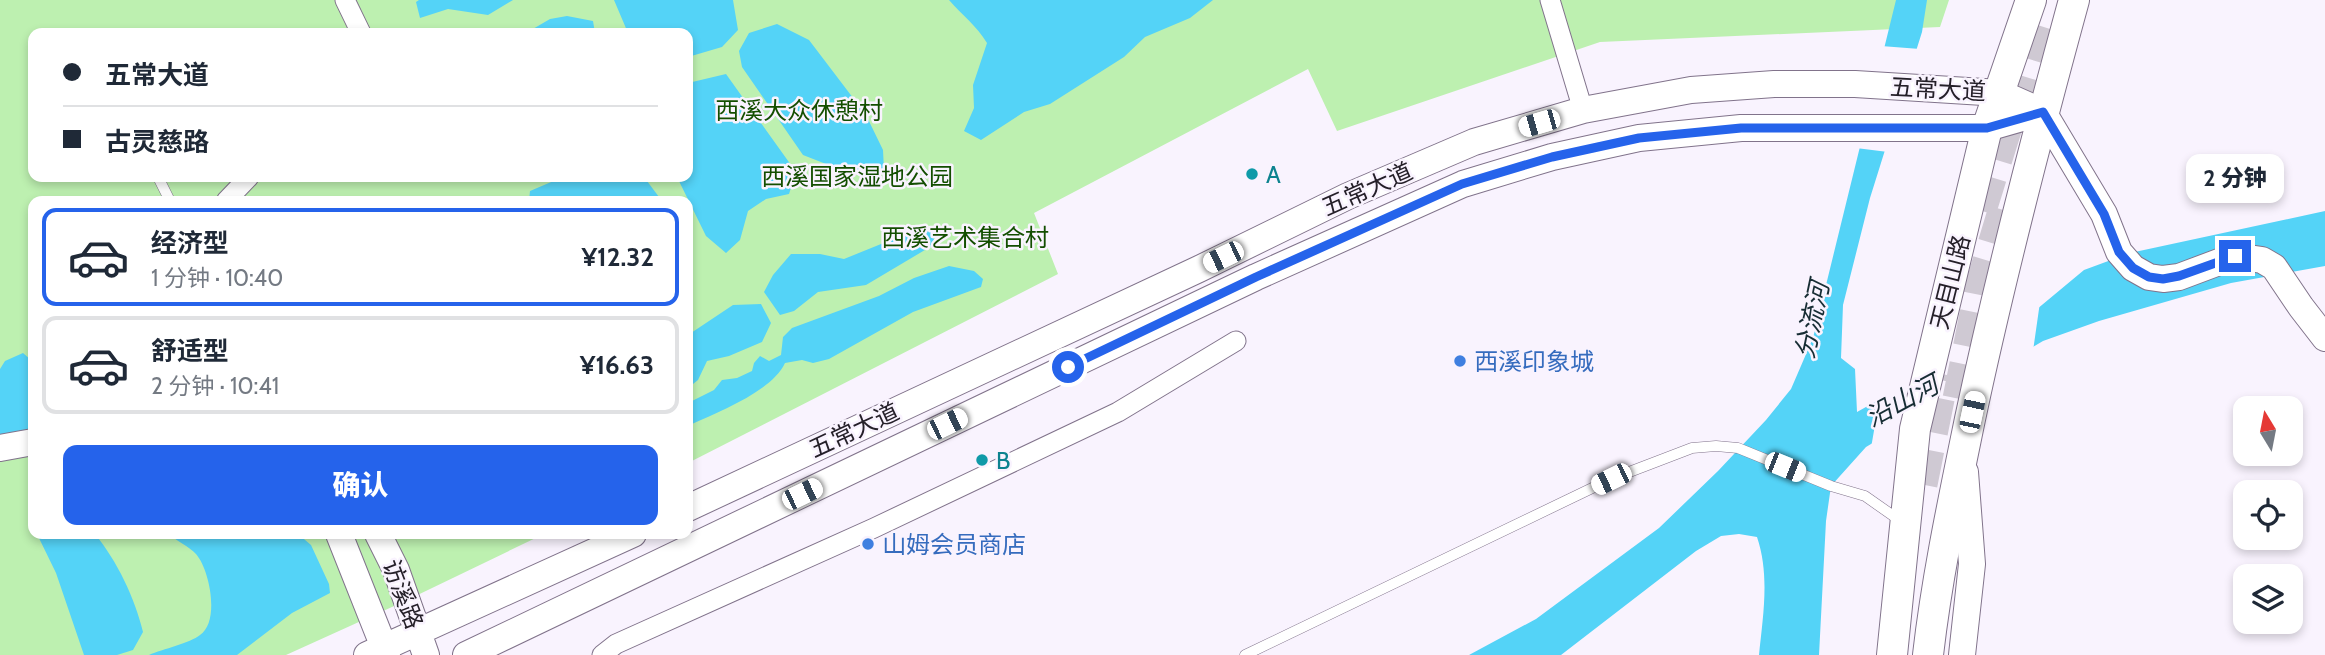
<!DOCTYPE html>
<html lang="zh">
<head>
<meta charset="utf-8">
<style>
	:root { --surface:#fff; --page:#f2f2f3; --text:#1f2937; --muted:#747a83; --line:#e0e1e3; --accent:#2563eb }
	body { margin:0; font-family:Cabin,"Noto Sans SC",sans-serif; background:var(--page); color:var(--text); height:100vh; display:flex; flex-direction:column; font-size:26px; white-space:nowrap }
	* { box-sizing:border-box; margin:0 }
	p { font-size:23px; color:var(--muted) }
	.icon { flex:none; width:38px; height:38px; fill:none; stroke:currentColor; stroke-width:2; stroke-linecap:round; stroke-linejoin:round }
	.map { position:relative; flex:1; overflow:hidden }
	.side { position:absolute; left:28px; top:196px; width:665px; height:343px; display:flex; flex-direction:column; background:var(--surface); border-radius:14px; box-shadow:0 4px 10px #0003 }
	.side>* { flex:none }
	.top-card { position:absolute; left:28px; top:28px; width:665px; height:154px; border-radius:14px; box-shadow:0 4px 10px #0003; display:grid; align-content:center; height:154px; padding:0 35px; background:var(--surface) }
	.needle { width:46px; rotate:350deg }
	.fabs { position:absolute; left:2233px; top:396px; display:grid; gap:14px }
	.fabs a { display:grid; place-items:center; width:70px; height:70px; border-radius:14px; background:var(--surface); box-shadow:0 4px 10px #0003; font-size:35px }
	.end { position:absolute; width:32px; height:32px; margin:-16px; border:9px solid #2563eb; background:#fff; box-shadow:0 0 0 4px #fff }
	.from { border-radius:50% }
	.bubble { position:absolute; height:49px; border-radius:14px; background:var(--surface); box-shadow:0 4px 10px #0003; font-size:23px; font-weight:800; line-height:49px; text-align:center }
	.car { position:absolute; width:21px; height:42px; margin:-21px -10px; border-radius:9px; box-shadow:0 0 5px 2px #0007; background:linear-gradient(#fff 24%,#345 0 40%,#fff 0 76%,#345 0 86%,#fff 0) }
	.top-card b { display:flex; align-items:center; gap:24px; height:66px; font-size:26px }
	.top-card b+b { border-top:2px solid var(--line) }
	.top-card i { width:18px; height:18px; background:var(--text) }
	ul { padding:12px 0 0; list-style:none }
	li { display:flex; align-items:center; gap:21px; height:98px; margin:0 14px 10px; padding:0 21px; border:4px solid var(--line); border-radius:14px }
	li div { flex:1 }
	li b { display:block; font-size:26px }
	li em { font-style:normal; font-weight:800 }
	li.active { border-color:var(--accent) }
	li>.icon { width:63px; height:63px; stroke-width:1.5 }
	.button { display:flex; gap:14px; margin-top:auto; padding:14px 35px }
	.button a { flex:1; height:80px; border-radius:14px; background:var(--accent); color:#fff; font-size:28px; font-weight:800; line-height:80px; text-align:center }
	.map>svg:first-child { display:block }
	.green { fill:#bdf0b0; fill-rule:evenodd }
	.water { fill:#54d3f7 }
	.pier { fill:#f9f3fe }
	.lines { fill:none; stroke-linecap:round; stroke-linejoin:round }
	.highway-tunnel { stroke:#cfc9d3; stroke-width:35; stroke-dasharray:35 18; stroke-linecap:butt }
	.lane-casing { stroke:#81738b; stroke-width:11 }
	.street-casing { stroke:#81738b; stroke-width:21 }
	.secondary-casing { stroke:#81738b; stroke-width:28 }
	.primary-casing { stroke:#81738b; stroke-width:32 }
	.lane { stroke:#fff; stroke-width:10 }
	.street { stroke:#fff; stroke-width:19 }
	.secondary { stroke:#fff; stroke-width:26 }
	.primary { stroke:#fff; stroke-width:30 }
	.route { stroke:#2563eb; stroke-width:9 }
	.culture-dot { fill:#0f9aa8; stroke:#f9f3fe; stroke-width:2.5 }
	.shop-dot { fill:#3f7fe0; stroke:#f9f3fe; stroke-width:2.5 }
	.labels { text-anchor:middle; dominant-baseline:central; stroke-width:5; stroke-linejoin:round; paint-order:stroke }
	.street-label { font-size:24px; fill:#252029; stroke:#f9f3fe }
	.park-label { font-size:24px; fill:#134e00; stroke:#f9f3fe }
	.culture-label { font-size:24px; fill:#0d838f; stroke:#f9f3fe; text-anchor:start }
	.shop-label { font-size:24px; fill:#366cbe; stroke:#f9f3fe; text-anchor:start }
	.water-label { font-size:26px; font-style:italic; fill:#172d34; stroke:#f9f3fe }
</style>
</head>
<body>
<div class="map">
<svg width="2325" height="655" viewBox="0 0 2325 655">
	<rect width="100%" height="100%" fill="#f9f3fe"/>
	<path class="green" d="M0,0H1949L1940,27L1600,42L1337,131L1308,69L1034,213L1058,274L688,463V201H33V534H544L403,602L286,655H0ZM33,33H688V177H33Z"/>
	<path class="water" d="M419,0H513L488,15L448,9L420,18L416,2Z
		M614,0H733L738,30L722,47L688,57V33H628Z
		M949,0H1213L1190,18L1145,37L1124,57L1050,104L1024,112L981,140L964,131L974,108L973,85L987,43C977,26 962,15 949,0Z
		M1896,0H1927L1922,32L1870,198L1843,305L1841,358L1855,369L1857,412L2030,315L2084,270L2130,253L2325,211V266L2231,283L2099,321L2043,341L1866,447L1831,486L1826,521L1819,655H1759C1763,616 1770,575 1757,537L1739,534L1721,536L1696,551L1561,655H1469L1536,619L1659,528L1718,471L1766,420L1791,389L1813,338Z
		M567,16L593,21L595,33H526L550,19Z
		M777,24L809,40L866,115L883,150L884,170L857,172L826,164L803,155L742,67L739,51L749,33Z
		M726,74L796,172L789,194L766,199L748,211L740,240L726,253L706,236L677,177H688V83Z
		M563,177H644L662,201H529L530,191Z
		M907,229L932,231L935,244L866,285L818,292L794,311L780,315L764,292L773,275L791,254H820L844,259L886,242Z
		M949,266L974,271L983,279L981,287L913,312L829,359L813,363L802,360L785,363C772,391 720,411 692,424L688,429V403L714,390L722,380L737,378L752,371L754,363L760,356L769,361L781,355L783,337L792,328L879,296L914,278Z
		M761,304L771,323L762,342L729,356L707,361L698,380L688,388V335L733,305Z
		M23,353L31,360L33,371V431L0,438V369L5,361Z
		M37,534H95C117,561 135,598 143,632L133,650L117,655H84L56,573Z
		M170,534H298L311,545L329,584L330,593L292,613L237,655H149C163,649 190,643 200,635C220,622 210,570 196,554C189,546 177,542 170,534Z"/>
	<path class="pier" d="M1881,46L1920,49L1888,152L1856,148Z
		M2040,302L2033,351L1871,448L1880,396L2028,312Z"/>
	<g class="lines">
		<path class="highway-tunnel" d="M1979,210L2038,20
			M1960,399L1983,285L2008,202
			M1920,484L1942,374"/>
		<g class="lane-casing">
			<path id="lane" d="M158,177L170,201
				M1245,655L1611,479L1692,448L1716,446L1738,448L1831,486L1865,496L1902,522"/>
		</g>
		<g class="street-casing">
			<path id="street" d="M345,0L361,33
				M1550,0L1583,110
				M226,201L249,177
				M602,655L616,644L874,528L1118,412L1236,341"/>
		</g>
		<g class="secondary-casing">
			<path id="secondary" d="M2043,112L2104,214L2119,252L2133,268L2149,277L2163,279L2179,277L2235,256L2262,260L2274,267L2301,307L2325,338
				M0,448L33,442
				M688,508L1199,269L1348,196L1474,142L1583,110L1691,90L1774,84H1855L2000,93L2043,112
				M339,534L387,655
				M378,534L396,570L426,655
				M367,655L633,534
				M466,655L1256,277L1463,184L1552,157L1639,138L1741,128H1987L2043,112
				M1962,655L1972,564L1965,472"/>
		</g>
		<g class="primary-casing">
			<path id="primary" d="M1892,655L1915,429L1987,128L2031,0
				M1928,655C1937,576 1954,497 1970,419C2000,278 2036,139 2074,0"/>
		</g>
		<use href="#lane" class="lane"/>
		<use href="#street" class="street"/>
		<use href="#secondary" class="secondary"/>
		<use href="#primary" class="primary"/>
	</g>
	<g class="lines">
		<path class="route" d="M1068,367L1256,277L1462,184L1552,157L1639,138L1741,128H1987L2043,112L2104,214L2119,252L2133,268L2149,277L2163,279L2179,276L2235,256"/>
	</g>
	<g class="culture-dot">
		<circle cx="1252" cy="174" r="7"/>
		<circle cx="982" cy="460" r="7"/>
	</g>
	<g class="shop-dot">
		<circle cx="1460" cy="361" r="7"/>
		<circle cx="868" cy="544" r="7"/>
	</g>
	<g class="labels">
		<g class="street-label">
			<text transform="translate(1938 89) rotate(3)">五常大道</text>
			<text transform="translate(1367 189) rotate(-24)">五常大道</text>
			<text transform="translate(1950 282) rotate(-76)">天目山路</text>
			<text transform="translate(854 430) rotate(-25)">五常大道</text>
			<text transform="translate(403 594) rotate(69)">访溪路</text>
		</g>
		<g class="park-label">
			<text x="799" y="110">西溪大众休憩村</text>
			<text x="857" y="176">西溪国家湿地公园</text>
			<text x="965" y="237">西溪艺术集合村</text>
		</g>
		<g class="culture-label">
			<text x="1266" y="174">A</text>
			<text x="996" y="460">B</text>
		</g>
		<g class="shop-label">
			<text x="1474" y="361">西溪印象城</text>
			<text x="882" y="544">山姆会员商店</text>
		</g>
		<g class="water-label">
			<text transform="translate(1812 320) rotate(-78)">分流河</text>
			<text transform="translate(1902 401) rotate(-28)">沿山河</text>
		</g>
	</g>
</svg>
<div class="fabs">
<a><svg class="needle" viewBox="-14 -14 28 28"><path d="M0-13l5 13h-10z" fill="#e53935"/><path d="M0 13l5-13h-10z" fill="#747a83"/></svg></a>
<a><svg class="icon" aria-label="locate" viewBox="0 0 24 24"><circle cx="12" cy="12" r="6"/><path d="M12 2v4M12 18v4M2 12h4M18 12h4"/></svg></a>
<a><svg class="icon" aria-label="layers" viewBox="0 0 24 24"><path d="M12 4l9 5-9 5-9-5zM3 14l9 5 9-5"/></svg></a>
</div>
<i class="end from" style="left:1068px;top:367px"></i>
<i class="end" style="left:2235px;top:256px"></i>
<div class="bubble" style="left:2186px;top:154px;width:98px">2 分钟</div>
<i class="car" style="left:1539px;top:123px;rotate:254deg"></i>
<i class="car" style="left:1223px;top:257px;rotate:244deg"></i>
<i class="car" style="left:1972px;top:412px;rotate:12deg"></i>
<i class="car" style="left:947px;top:424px;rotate:64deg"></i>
<i class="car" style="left:1785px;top:467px;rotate:112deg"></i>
<i class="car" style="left:1611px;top:479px;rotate:244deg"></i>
<i class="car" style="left:802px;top:494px;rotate:64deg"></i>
<div class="top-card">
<b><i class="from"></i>五常大道</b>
<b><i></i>古灵慈路</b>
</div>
<section class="side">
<ul>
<li class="active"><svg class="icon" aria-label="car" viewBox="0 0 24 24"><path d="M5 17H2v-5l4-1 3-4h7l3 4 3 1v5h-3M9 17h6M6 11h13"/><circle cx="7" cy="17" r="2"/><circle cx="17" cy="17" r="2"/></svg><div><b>经济型</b><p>1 分钟 · 10:40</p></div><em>¥12.32</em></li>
<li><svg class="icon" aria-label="car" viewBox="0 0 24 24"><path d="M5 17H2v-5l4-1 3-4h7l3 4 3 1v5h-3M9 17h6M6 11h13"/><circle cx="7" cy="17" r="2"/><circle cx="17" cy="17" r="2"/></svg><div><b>舒适型</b><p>2 分钟 · 10:41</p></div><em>¥16.63</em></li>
</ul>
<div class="button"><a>确认</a></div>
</section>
</div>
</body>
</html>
